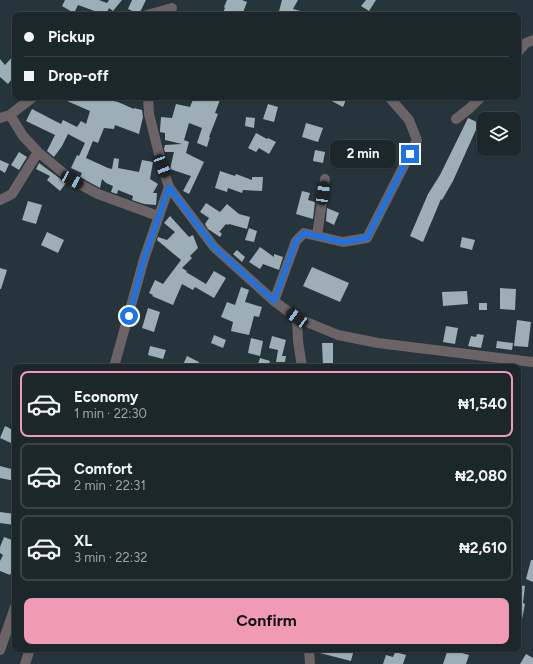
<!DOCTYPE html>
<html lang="en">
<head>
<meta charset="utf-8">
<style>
	:root { --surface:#1c272c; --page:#252f34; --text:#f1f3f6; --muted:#a0a5a9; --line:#3a4448; --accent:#f09ab6 }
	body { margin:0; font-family:Figtree,sans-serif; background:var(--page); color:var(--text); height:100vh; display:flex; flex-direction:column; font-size:15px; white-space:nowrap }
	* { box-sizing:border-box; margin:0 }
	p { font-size:13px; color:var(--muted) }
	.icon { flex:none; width:22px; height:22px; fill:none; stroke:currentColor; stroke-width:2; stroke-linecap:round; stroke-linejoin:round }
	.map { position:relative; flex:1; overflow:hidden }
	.sheet { position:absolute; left:12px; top:364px; width:509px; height:288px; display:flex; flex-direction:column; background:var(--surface); border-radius:8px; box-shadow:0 1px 3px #0004,0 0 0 1px var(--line) }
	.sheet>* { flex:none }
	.banner { position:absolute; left:12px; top:12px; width:509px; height:88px; border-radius:8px; box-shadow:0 1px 3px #0004,0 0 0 1px var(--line); display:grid; align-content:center; height:88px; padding:0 12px; background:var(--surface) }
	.fabs { position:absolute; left:477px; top:112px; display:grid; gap:8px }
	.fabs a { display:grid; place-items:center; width:44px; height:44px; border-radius:8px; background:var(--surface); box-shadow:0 1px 3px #0004,0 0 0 1px var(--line); font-size:20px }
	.end { position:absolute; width:18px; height:18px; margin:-9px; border:5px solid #1a73e8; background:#fff; box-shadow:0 0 0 2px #fff }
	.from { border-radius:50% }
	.bubble { position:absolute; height:28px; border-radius:8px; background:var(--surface); box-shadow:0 1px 3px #0004,0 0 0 1px var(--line); font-size:13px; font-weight:700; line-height:28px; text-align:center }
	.car { position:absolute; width:12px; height:24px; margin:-12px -6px; border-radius:5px; box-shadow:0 0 3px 1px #0007; background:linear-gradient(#222 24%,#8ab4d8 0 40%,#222 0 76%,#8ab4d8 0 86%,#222 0) }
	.banner b { display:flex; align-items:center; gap:14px; height:38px; font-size:15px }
	.banner b+b { border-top:1px solid var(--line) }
	.banner i { width:10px; height:10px; background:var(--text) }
	ul { padding:7px 0 0; list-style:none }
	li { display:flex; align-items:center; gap:12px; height:66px; margin:0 8px 6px; padding:0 4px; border:2px solid var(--line); border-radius:8px }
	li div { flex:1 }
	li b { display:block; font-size:15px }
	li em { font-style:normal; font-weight:700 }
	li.active { border-color:var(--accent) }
	li>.icon { width:36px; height:36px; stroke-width:1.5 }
	.action { display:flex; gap:8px; margin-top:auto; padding:8px 12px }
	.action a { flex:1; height:46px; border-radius:8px; background:var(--accent); color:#111; font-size:16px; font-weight:700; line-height:46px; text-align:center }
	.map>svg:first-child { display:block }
	.building { fill:#9eaeb7 }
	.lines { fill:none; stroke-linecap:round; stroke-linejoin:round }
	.minor { stroke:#6b6365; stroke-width:10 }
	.route { stroke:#1a73e8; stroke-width:5 }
</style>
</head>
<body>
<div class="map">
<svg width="533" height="664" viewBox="0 0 533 664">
	<rect width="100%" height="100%" fill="#26343b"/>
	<path class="building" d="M65,0H99L107,3L109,0H122L113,11L109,8L106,15H99L100,13L78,5L74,13L62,6Z
		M132,0H146L139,14L128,9Z
		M227,0H242L247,2L242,15H222L225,8L224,7Z
		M282,0H298L293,9L308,13L307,15H278Z
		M366,0H376L369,11L361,6Z
		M15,54V75L8,84L0,77V59L5,65Z
		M69,97H96L118,102L134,109V108L142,110L143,117L139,134L115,125L114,129L104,128L98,143L93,141L86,158L108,168L112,169L114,158L119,159L118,168L139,172L142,160L153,162L150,179L158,184L153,193H157L156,205L144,204L132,200L133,196L118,190L117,194L111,192L113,186L106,183L102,179L100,188L80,177L82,173L71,168L77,155L79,156L85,143L68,134L62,146L54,157L47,151L55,135L26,121L32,109L61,124L63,120L77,127L81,121L86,124L90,111L67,101Z
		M194,97H221L215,113L218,114L209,137H210L207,147L197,143L202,128L189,123L184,140L189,142L186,153L204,162L189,194L183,191L191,176L170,169L174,152H165L164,149L165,145L182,144L165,140V133L160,132V130L161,117L172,118L176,104L190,107Z
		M324,97H347L343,107Z
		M268,104L278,107L274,122L263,119Z
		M246,117L255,118L254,128L245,126Z
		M468,118L479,123L453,181L442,200L441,199L423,242L410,236L428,194L440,175Z
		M306,123L323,128L318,142L302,137Z
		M256,133L267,139L268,138L276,142L269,154L259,148L256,152L248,148Z
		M315,150L325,152L323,163L313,161Z
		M19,152L27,157L19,170L11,165Z
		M0,160L9,164L5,173L0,170Z
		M39,163L66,183L60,191L47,180L50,176L36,169Z
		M220,171L235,176L236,174L252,180V177H263L262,191L243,190L242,193L228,188L227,192L215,188Z
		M302,191L310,193L308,200L315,202L313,219L296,214Z
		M28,201L42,205L36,224L22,220Z
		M206,203L220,212L227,204L239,214L250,217L247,229L229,224L228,225L226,224L220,231H219L222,234L220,237L208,229L205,224L209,218L200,212Z
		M327,208L339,213L334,225L326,221Z
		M170,216L189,237L193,235L198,248L190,256L192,258L182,268L187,271L186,272L206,284L214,271L226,278L214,298L195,287L193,290L182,284L173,305L152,296L153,295L149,293L155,280L163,284L181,260L157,240L158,237L167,240L175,232L164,223Z
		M249,228L257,231L254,242L245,240Z
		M47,232L64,240L58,253L41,245Z
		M462,237L475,240L472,250L460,247Z
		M260,247L274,257V254L283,257L279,270L263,264L260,269L249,262Z
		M237,250L245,257L242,262L233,254Z
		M312,267L349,283L340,302L303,286Z
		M0,268L7,270L1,289H0Z
		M241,287L249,290L245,302L262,307L259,317L254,316L249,335L231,331L233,322L221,317L227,302L235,305Z
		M500,288L516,289L515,310L500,309Z
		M467,291L468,304L443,306L442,292Z
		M479,303H487V310H479Z
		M148,308L160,312L154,332L142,328Z
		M517,320L531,322L528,347L514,346Z
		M446,326L458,328L455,344L443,342Z
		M477,334L484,335L481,348L468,346L471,336L476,337Z
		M214,335L226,340L223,348L211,343Z
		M272,336L286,340L282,356H286L285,362H276L278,350L269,348Z
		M251,338L263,341L260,356L248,353Z
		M497,341L513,343L512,350L496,348Z
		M322,343H333V367H323Z
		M150,346L166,350L163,359L148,355Z
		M187,356L199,362L197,367H182Z
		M260,358L270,361L268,367H257Z
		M5,426L15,431V440L13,444L0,438Z
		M0,466L15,470V481L0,478Z
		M0,512L15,514V525L0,523Z
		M4,537L15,541V565L10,575L0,571V561L3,555L0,553V547Z
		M531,560H533V582L526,579Z
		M519,585L525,586L523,603L525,604L521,624H518Z
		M316,649H354L351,661L316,652Z
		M448,649L469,655L466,664H443Z
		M395,652L406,655L403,664H383L386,655L393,657Z
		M526,654L533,658V664H520Z"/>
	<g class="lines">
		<path class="minor" d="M147,15L172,8
			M518,52L526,43L533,40
			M148,97L149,114L162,166L169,187L214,247L274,301L297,318L298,341L302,367
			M10,115L23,136L38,152L72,180L98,194L158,216
			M0,118L10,115L33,97
			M456,119L470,108L481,97
			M0,200L12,194L38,152
			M317,236L325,179
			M274,301L296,241L304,233L343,242L367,238L417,140L409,120L389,97
			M297,318L338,335L378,343L533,362
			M114,367L144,259L169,187
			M309,649L310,664
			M0,650L15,607
			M25,664L30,649"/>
	</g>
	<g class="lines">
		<path class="route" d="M129,316L144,259L169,187L214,247L274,301L296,241L304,233L343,242L367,238L410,154"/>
	</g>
</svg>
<div class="fabs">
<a><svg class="icon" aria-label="layers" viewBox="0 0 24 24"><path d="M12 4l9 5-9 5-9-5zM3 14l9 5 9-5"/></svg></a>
</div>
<i class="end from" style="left:129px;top:316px"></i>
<i class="end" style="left:410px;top:154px"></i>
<div class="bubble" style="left:330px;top:140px;width:66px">2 min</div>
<i class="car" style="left:162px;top:166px;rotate:159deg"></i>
<i class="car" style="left:72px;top:180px;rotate:118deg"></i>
<i class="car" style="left:323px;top:193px;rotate:8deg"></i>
<i class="car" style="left:297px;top:318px;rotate:306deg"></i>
<div class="banner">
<b><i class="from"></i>Pickup</b>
<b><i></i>Drop-off</b>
</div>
<section class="sheet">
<ul>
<li class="active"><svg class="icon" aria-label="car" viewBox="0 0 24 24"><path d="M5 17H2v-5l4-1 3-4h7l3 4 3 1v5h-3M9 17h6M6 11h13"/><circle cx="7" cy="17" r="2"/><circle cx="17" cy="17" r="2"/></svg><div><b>Economy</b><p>1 min · 22:30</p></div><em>₦1,540</em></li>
<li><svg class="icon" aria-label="car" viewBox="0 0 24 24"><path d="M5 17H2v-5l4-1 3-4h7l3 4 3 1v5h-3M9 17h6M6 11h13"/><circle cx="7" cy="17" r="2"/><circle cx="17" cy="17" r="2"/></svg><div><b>Comfort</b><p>2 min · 22:31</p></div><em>₦2,080</em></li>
<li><svg class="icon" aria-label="car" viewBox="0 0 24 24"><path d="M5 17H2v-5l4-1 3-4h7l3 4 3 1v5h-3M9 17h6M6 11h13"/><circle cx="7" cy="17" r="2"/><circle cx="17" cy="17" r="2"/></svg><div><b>XL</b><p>3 min · 22:32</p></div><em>₦2,610</em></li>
</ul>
<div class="action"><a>Confirm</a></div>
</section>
</div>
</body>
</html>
